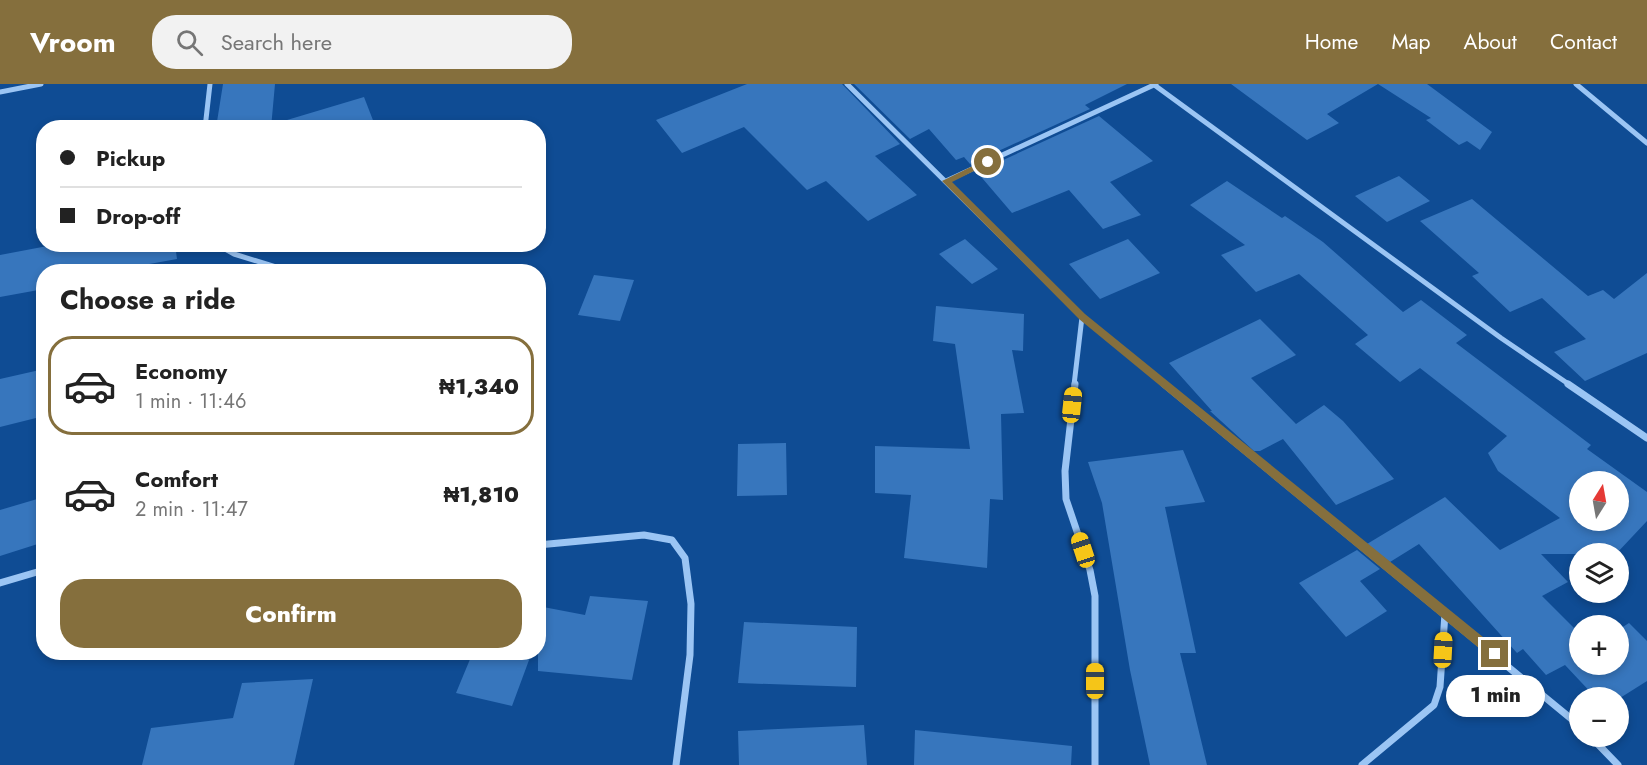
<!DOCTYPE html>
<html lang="en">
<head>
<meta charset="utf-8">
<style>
	:root { --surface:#fff; --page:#f2f2f2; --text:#222; --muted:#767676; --line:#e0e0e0; --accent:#856f3d }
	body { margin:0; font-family:Jost,sans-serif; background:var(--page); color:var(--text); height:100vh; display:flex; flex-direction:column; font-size:22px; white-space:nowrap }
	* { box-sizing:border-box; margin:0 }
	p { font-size:20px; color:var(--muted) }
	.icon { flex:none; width:33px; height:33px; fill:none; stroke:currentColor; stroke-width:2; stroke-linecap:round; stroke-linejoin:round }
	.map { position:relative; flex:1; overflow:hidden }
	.side { position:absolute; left:36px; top:180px; width:510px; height:396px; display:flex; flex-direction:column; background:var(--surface); border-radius:24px; box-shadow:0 3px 9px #0003 }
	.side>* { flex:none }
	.guide { position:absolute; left:36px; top:36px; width:510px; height:132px; border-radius:24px; box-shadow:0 3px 9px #0003; display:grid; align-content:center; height:132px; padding:0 24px; background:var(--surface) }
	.needle { width:39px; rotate:11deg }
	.tools { position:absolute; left:1569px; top:387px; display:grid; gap:12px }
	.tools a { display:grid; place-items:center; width:60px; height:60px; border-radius:50%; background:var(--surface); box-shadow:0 3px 9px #0003; font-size:30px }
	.end { position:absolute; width:27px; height:27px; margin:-14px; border:8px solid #856f3d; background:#fff; box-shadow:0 0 0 3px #fff }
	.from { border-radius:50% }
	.bubble { position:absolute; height:42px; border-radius:21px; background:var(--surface); box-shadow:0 3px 9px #0003; font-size:20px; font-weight:800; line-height:42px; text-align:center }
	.car { position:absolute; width:18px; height:36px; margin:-18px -9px; border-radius:8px; box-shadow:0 0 4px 2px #0007; background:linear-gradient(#f5c518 24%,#345 0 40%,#f5c518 0 76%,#345 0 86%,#f5c518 0) }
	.guide b { display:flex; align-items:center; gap:21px; height:57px; font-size:22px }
	.guide b+b { border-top:2px solid var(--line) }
	.guide i { width:15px; height:15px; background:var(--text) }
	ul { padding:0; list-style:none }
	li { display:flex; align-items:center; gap:18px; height:99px; margin:0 12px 9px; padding:0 12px; border:3px solid transparent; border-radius:24px }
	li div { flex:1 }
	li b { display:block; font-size:22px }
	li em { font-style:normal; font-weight:800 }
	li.selected { border-color:var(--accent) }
	li>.icon { width:54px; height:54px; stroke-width:1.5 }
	h2 { padding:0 24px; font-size:27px; line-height:72px }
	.primary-button { display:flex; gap:12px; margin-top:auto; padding:12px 24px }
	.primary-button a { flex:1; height:69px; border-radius:24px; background:var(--accent); color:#fff; font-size:24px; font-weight:800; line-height:69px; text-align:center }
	header { display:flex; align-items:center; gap:36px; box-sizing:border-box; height:84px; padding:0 30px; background:var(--accent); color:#fff }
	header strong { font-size:28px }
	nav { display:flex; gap:33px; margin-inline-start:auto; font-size:21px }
	.search { width:420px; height:54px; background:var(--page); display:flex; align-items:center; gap:15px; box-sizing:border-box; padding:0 21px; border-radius:24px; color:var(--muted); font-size:22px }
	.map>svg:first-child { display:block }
	.building { fill:#3776bd; fill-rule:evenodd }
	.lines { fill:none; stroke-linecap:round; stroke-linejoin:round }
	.street-far1 { stroke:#9bc5f4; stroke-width:5 }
	.street { stroke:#9bc5f4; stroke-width:7 }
	.route { fill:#856f3d }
</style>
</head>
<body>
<header>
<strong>Vroom</strong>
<div class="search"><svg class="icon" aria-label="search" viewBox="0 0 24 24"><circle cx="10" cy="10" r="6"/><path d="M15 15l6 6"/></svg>Search here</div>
<nav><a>Home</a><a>Map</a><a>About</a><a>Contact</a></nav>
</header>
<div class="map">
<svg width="1647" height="681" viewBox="0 0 1647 681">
	<rect width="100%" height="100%" fill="#0f4c94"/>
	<path class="building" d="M223,0H275L271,44H216Z
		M747,0H842L900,60L875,72L917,111L868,137L826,97L807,106L744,43L682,69L656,36Z
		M854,0H1127L1085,21L1090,25L970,80L964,73L956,76L929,45L910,55Z
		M1231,0H1427L1492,48L1480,66L1467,57L1459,61L1426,36L1431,34L1378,0L1327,30L1339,39L1307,56Z
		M364,13L376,44H288L287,36Z
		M1099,32L1153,77L1110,98L1141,131L1103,145L1069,106L1012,129L977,88Z
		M1399,92L1430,117L1387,138L1355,112Z
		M1227,97L1282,134L1285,132L1323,158L1403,228L1421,216L1467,251L1456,259L1591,361L1587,365L1647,408V437L1616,470H1541L1568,498L1542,512L1580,550V580H1618V546L1629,539L1647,557V597L1620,614H1596L1565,581L1546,591L1523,565L1517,569L1419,460L1390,478L1367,460L1445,413L1500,466L1560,434L1498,387L1488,369L1507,352L1420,284L1400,298L1355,260L1368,251L1299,190L1256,208L1221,171L1245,161L1190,121ZM1580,398H1618V436H1580Z
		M1472,115L1588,212L1603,206L1614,215L1647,189V269L1585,297L1554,268L1586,255L1542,214L1510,228L1472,192L1479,189L1420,137Z
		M965,155L998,185L972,200L939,170Z
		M1128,155L1160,189L1100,215L1069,180Z
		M58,160H175L177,175L105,188H44V205L0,213V171Z
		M594,191L634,196L620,237L578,231Z
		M936,222L1024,230L1023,267L1012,266L1024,329L1001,330L1003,416L990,415L987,484L904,474L911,411L875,409V362L970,365L955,260L933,257Z
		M1260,235L1296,271L1251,294L1296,340L1324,321L1343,337L1394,395L1336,421L1283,355L1260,367H1254L1210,327H1212L1169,279Z
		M44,285V332L0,343V295Z
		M786,359L787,411L737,412L738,360Z
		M1183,366L1205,418L1165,423L1196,569H1180L1207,681H1150L1130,586L1102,419L1088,378Z
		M44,413V458L0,472V426Z
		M1357,466L1380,485L1360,497L1387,527L1346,553L1299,499Z
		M590,512L648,517L632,596L538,587V522L585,531Z
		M744,538L857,543L856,603L738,599Z
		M473,568H532L512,622L456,609Z
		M313,595L294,681H142L151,644L233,634L242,599Z
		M864,641L867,681H739L738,647Z
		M915,646L1072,662L1071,681H914Z"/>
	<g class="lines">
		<path class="street-far1" d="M847,0L1082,233L1166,301
			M1153,0L1501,254L1570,301
			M1576,0L1647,59
			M0,8L41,0
			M205,44L210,0
			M946,97L1156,0
			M216,160L234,170L292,188
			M1074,301L1082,233"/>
		<path class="street" d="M1075,300L1065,387L1066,415L1090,486L1095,512V681
			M1164,300L1580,642
			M1568,300L1647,354
			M538,461L644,451L672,456L685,474L691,520L690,571L676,681
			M0,499L44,486
			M1590,652L1618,681
			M1362,681L1434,621L1440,603L1445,529"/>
	</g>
	<path class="route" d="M985,76L992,78L952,98L1085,230L1499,566V574H1491L1079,235L942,97Z"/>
</svg>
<div class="tools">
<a><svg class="needle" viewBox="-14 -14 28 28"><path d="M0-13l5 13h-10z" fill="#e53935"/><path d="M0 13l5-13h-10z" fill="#767676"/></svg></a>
<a><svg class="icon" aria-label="layers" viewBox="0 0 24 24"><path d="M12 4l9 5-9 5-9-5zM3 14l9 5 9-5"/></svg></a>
<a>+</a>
<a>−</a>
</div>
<i class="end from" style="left:988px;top:78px"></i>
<i class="end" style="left:1495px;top:570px"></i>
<div class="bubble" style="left:1446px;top:591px;width:99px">1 min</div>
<i class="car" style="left:1072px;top:321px;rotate:6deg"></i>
<i class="car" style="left:1083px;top:466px;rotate:342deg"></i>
<i class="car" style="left:1443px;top:566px;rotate:3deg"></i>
<i class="car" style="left:1095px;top:597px;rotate:0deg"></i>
<div class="guide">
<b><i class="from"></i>Pickup</b>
<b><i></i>Drop-off</b>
</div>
<section class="side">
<h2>Choose a ride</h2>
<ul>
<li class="selected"><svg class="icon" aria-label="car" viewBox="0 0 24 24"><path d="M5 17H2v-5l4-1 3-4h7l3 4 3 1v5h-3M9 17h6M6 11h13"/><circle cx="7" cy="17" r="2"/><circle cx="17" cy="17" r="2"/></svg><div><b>Economy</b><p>1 min · 11:46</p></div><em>₦1,340</em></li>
<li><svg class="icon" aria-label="car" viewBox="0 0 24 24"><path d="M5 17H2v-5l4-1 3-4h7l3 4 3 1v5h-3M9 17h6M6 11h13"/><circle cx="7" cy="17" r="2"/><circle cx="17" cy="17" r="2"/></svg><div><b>Comfort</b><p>2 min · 11:47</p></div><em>₦1,810</em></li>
</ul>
<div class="primary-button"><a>Confirm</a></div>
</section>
</div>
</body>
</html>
